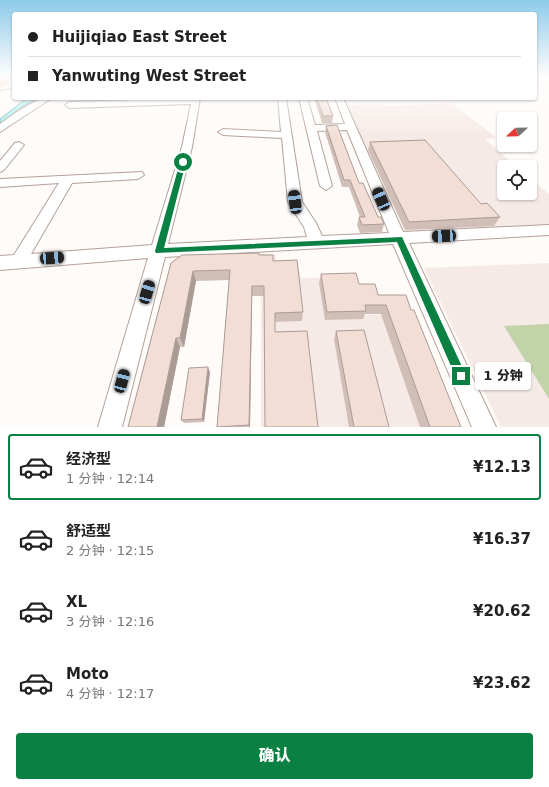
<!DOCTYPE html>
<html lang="zh">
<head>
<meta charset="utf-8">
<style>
	:root { --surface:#fff; --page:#f6f6f6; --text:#222; --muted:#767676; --line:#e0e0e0; --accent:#0b8043 }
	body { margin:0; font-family:"DejaVu Sans","Noto Sans SC",sans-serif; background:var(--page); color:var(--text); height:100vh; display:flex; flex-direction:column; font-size:15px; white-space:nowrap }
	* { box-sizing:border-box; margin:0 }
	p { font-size:13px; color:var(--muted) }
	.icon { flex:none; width:22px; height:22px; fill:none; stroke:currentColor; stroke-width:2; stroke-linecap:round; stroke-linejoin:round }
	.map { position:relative; height:427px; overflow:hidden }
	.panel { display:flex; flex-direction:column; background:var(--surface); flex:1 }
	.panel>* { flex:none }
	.guide { position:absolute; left:12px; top:12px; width:525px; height:88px; border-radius:4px; box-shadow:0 1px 3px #0004; display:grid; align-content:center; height:88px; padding:0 16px; background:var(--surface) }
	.needle { width:26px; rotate:248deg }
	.tools { position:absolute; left:497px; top:112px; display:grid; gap:8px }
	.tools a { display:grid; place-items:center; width:40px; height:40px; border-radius:4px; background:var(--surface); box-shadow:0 1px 3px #0004; font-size:20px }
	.end { position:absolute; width:18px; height:18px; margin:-9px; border:5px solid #0b8043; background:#fff; box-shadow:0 0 0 2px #fff }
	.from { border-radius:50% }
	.bubble { position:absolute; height:28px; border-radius:4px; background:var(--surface); box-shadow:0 1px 3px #0004; font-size:13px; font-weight:800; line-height:28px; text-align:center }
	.car { position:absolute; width:12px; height:24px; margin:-12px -6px; border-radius:5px; box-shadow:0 0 3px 1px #0007; background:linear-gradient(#222 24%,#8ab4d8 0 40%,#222 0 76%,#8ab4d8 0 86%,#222 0) }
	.guide b { display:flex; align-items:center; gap:14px; height:38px; font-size:15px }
	.guide b+b { border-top:1px solid var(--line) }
	.guide i { width:10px; height:10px; background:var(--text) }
	ul { padding:7px 0 0; list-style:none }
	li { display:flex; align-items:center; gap:12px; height:66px; margin:0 8px 6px; padding:0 8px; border:2px solid transparent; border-radius:4px }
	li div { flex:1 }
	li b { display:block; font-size:15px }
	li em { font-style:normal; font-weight:800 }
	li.on { border-color:var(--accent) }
	li>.icon { width:36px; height:36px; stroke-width:1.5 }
	.action { display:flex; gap:8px; margin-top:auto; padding:8px 16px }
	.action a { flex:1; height:46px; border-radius:4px; background:var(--accent); color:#fff; font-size:16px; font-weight:800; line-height:46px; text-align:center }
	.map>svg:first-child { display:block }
	.built { fill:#f6eae6 }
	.green { fill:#c2d3a9 }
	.water { fill:#a6edef; stroke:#7aaaab }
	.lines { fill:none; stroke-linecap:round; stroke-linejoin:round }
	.minor-casing { stroke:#b4a198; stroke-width:2 }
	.major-casing { stroke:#d9d8d8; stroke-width:1 }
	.minor { fill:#fff; fill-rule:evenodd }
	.major { fill:#ecbb83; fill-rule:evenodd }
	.wall { fill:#d1bfb7 }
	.shaded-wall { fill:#aa9b95 }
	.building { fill:#f3ded5; stroke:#aa9b95 }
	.route { fill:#0b8043 }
</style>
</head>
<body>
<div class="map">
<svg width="549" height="427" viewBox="0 0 549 427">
	<rect width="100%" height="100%" fill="#fffbf9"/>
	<path class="built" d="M452,103L497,138L485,139L517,167H504V193H530V178L549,194V225L406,234L347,105L381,104L383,106Z
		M261,254H276V268H299L301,278L353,277L363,315L414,314L458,427H261Z
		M549,263V427H501L424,268Z"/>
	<path class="green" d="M549,324V399L504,326Z"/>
	<path class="water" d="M27,98H38L22,107L0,124V119Z"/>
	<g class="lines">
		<g class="minor-casing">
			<path id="minor" d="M14,84V88L0,90V86Z
				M42,98H52L0,132V124L18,111Z
				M200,98L192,147L168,244L307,237L304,227L288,202L282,138L223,135L218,132L223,129L281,132L278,98H286L302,202L316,223L322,236L389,233L347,130L317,131L332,186L326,190L320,186L299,98H307L315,125L345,124L335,98H343L403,232L549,225V235L409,243L496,427H472L393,244L165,257L122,427H98L148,258L0,270V256L14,255L59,183L0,187V179L142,172L144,175L138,179L72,183L31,254L152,245L182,147L191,104L69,108L65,105L69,102Z
				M19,142L24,145L4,170L0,172V161L15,143Z"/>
		</g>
		<g class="major-casing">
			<path id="major" d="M5,77L14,78L0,88V80Z"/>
		</g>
		<use href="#minor" class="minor"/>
		<use href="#major" class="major"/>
	</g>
	<path class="wall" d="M314,98H326L333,116L332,123H322Z
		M326,126L378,217L384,224L382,232L360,233L357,225L359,217H360L349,187H342L325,132Z
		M370,142L500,217L494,226L405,230L368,150Z
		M259,255L273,261L303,312L302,321L275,322L265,427L264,296H252L250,427H217L229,280L196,281L184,347H180L164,427H128L171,263Z
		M321,274L359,284L378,295L411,310L461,427H420L381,314H365L363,319L325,320L319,283Z
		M336,331L389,427H349L334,339Z
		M210,372L204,422L184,423L181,420Z"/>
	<path class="shaded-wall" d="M193,271L196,281L184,347L180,338Z
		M252,286V296L250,427H249Z
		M176,338L180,347L164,427H157Z
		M208,367L210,372L204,422L202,419Z"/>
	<path class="building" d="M317,98H326L333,116H323Z
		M337,125L359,183H363L378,217H381L384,224L362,225L359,217H365L350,180H344L326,126Z
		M425,140L481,204L487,203L500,217L409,222L370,142Z
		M259,253V255H273V261L297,260L303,312L275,313V332L307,331L318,427H265L264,286H252L249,425L217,427L230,270L193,271L180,338H176L157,427H128L171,263L182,255Z
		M356,273L359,284H375L378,295H406L411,310H414L461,427H430L386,305H365L366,311L327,312L321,274Z
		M364,330L389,427H354L336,331Z
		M208,367L202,419L181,420L189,368Z"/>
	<linearGradient id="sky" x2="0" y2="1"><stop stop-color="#8dcbeb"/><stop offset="0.56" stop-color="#fffdfc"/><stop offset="1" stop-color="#fffdfc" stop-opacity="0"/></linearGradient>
	<rect width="549" height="137" fill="url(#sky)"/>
	<path class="route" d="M183,160L186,162L164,248L402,237L465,373L466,376L465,380L461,382L457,380L397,242L156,253L155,251L180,162Z"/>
</svg>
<div class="tools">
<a><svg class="needle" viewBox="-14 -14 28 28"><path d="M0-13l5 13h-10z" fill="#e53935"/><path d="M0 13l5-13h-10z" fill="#767676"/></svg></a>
<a><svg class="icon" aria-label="locate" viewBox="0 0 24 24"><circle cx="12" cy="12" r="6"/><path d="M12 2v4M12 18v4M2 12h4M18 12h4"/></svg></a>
</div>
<i class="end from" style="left:183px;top:162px"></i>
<i class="end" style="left:461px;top:376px"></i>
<div class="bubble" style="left:475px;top:362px;width:56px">1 分钟</div>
<i class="car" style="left:381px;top:199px;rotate:336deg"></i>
<i class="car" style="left:295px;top:202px;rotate:353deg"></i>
<i class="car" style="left:444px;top:236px;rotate:267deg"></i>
<i class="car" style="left:52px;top:258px;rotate:86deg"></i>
<i class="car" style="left:147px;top:292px;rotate:16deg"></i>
<i class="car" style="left:122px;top:381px;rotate:15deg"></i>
<div class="guide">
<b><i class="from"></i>Huijiqiao East Street</b>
<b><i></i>Yanwuting West Street</b>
</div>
</div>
<section class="panel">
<ul>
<li class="on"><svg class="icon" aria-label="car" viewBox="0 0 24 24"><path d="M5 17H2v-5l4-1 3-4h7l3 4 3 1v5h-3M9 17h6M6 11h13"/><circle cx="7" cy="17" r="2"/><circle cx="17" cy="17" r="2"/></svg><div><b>经济型</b><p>1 分钟 · 12:14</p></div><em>¥12.13</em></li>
<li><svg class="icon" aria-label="car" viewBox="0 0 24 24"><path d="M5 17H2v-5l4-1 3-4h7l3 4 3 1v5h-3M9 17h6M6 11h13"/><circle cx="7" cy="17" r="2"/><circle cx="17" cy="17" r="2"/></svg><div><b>舒适型</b><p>2 分钟 · 12:15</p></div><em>¥16.37</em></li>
<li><svg class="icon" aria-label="car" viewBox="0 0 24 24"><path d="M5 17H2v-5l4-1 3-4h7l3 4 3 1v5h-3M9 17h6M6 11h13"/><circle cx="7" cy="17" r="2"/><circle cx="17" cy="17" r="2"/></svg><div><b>XL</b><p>3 分钟 · 12:16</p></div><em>¥20.62</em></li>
<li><svg class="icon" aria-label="car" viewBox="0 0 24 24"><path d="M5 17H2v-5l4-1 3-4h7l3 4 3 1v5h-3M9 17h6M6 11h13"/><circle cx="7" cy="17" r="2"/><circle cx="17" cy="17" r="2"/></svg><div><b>Moto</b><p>4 分钟 · 12:17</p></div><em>¥23.62</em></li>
</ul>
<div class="action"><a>确认</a></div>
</section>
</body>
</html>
